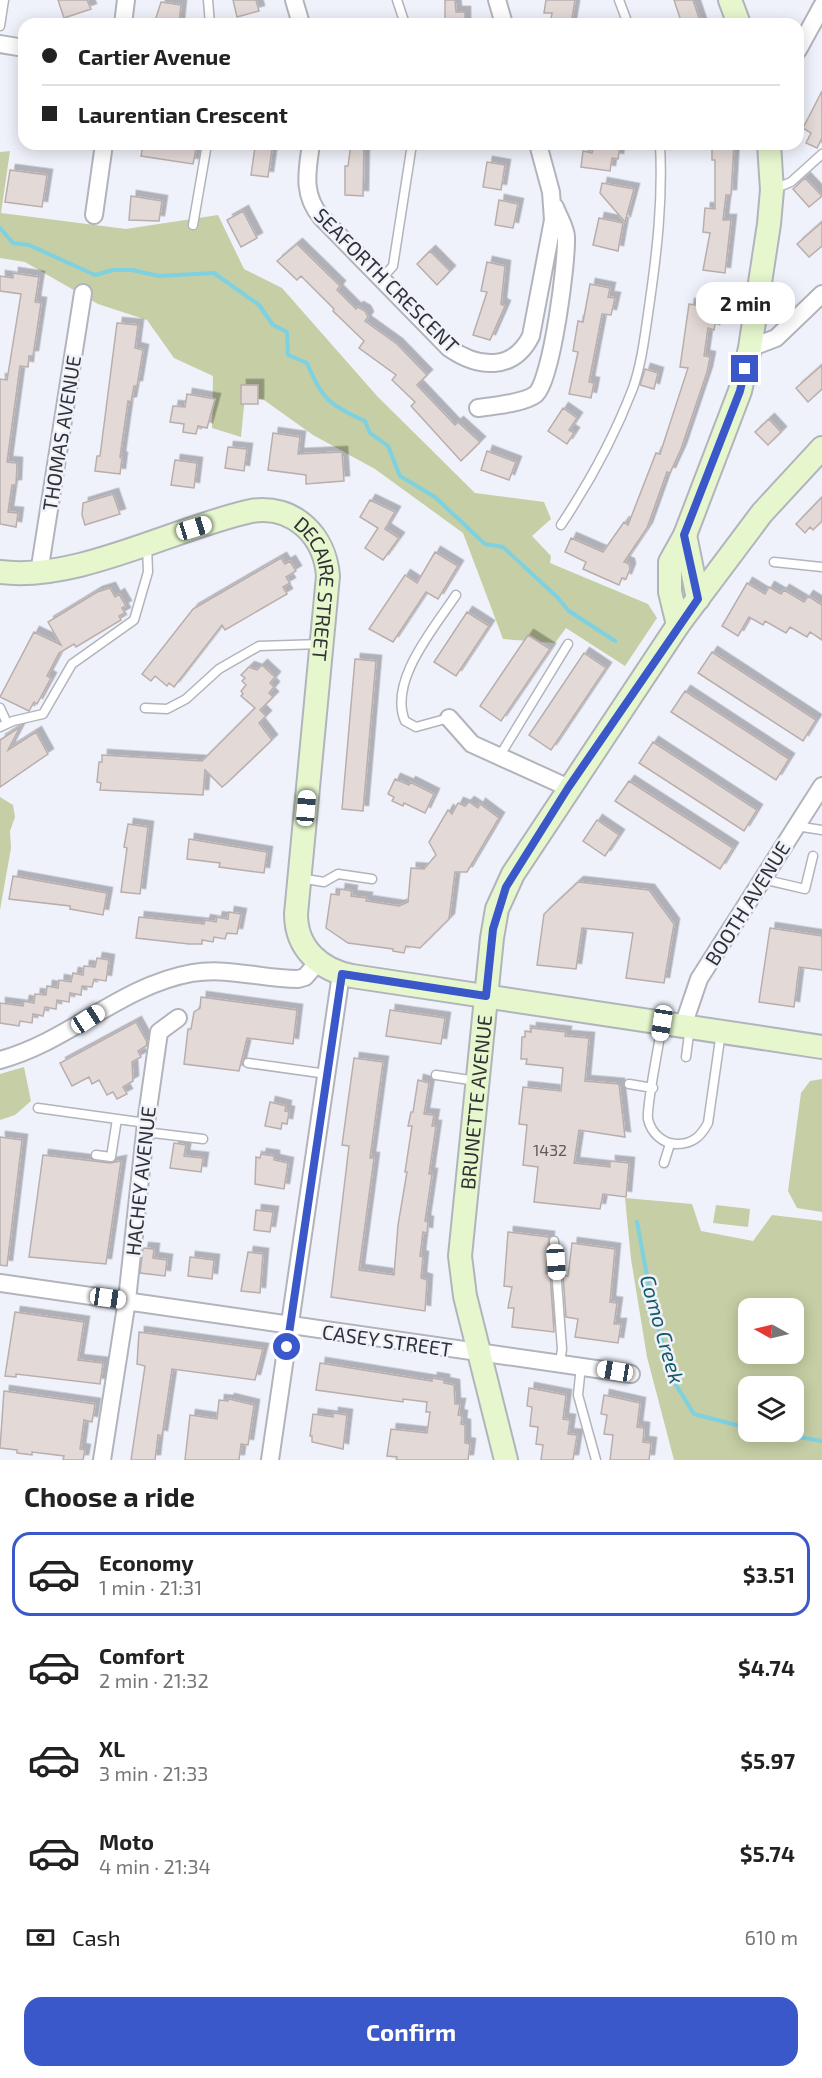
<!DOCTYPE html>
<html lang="en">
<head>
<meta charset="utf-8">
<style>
	:root { --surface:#fff; --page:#f2f2f2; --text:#222; --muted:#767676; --line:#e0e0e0; --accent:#3b58ca }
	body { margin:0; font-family:"Exo 2",sans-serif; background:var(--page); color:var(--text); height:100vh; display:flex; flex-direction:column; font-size:22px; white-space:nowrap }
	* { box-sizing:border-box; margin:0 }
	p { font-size:20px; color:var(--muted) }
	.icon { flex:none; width:33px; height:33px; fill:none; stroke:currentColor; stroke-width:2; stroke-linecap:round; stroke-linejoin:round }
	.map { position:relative; height:1460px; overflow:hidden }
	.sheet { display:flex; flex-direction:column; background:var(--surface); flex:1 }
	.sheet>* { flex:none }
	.top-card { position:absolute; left:18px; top:18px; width:786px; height:132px; border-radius:18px; box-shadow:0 3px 15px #0003; display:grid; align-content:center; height:132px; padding:0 24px; background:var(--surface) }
	.needle { width:39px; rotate:278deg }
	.controls { position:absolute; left:738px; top:1298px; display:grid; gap:12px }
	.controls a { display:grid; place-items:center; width:66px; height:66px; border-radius:12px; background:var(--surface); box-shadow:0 3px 15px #0003; font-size:30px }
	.end { position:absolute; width:27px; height:27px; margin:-14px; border:8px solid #3b58ca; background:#fff; box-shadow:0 0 0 3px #fff }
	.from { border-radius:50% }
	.bubble { position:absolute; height:42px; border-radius:18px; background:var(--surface); box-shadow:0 3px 15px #0003; font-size:20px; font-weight:700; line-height:42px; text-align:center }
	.car { position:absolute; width:18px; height:36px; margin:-18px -9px; border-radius:8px; box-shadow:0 0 4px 2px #0007; background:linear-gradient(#fff 24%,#345 0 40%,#fff 0 76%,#345 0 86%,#fff 0) }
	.top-card b { display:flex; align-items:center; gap:21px; height:57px; font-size:22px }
	.top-card b+b { border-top:2px solid var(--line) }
	.top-card i { width:15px; height:15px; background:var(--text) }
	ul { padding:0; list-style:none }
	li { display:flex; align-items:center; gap:18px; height:84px; margin:0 12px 9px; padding:0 12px; border:3px solid transparent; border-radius:18px }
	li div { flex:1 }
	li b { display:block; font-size:22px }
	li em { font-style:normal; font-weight:700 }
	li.selected { border-color:var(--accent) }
	li>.icon { width:54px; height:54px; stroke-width:1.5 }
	h2 { padding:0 24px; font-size:27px; line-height:72px }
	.pay { display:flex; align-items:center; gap:15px; height:66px; padding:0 24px; font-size:22px }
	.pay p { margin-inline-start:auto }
	.cta { display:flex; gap:12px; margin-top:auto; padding:12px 24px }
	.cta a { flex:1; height:69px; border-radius:18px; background:var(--accent); color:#fff; font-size:24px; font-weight:700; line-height:69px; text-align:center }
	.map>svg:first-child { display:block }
	.green { fill:#c5cea4; fill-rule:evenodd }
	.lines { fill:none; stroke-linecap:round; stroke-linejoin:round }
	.stream { stroke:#7ed1e1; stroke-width:4 }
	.building { fill:#e3d9d7; stroke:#b9aeac; stroke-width:1.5; filter:url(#shadow) }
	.lane-casing { stroke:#b2b4bc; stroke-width:11 }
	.street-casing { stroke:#b2b4bc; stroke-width:20 }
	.secondary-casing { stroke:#b2b4bc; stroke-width:26 }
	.lane { stroke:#fff; stroke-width:8 }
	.street { stroke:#fff; stroke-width:16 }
	.secondary { stroke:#e6f7ce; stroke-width:22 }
	.route { stroke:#3b58ca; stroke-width:8 }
	.labels { text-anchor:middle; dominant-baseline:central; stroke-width:5; stroke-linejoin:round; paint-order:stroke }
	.number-label { font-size:16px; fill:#5d5b5d }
	.street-label { font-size:20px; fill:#303134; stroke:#f0f2fb }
	.water-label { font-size:21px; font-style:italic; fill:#155b67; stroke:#f0f2fb }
</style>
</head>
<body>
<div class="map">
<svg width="822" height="1460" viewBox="0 0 822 1460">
	<defs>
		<filter id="shadow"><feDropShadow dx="5.5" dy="-5.5" stdDeviation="0" flood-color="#0004"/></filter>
	</defs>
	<rect width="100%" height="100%" fill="#f0f2fb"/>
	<path class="green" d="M10,151L1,213L126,229L218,215L244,269L282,288L377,396L475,493L544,502L551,519L532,536L551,556L550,563L648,604L657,618L625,666L566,628L555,643L503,639L463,533L375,469L313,435L264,400L245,396L241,437L212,428L213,376L174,358L147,320L98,304L25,262L0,258V152Z
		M0,797L13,805L15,817L10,831L11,848L0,910Z
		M24,1067L31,1101L15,1115L0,1120V1074Z
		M822,1079V1212L797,1208L788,1191L801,1093L810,1081Z
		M625,1198L692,1204L701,1231L753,1241L772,1215L822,1221V1460H674L647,1357L631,1259ZM748,1308H794V1353H748ZM748,1386H794V1431H748Z
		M716,1205L750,1209L748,1227L713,1223Z"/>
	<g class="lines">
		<path class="stream" d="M0,228L13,243L29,245L95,275L113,270H132L159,276L214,273L259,305L273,325L287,332L288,355L307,363C322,399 329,405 365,421L370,433L388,446L400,476L435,497L485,544L503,547L557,597L569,611L615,641
			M637,1222L654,1314L673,1380L694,1414L748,1428
			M763,1431L822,1441"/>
	</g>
	<path class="building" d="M58,0H87L91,9L64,18Z
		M233,0H256L259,11L237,17Z
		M445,0H455L456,12H465V24H445Z
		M546,0H575L571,24H550L552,13H544Z
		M674,0H693L701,24H682Z
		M161,2L181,5L179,24H154Z
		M822,91V138L817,148L806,143L811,133L803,128Z
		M143,144H197L193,164L141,156Z
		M351,144H364L363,196L345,195V166H348Z
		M594,144L620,146L618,159L612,158L610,171L581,167L583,151L592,153Z
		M712,144H734L731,195H726L723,220H731L725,273L703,270L710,233L703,232L705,208L715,209V160H712Z
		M255,147L272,149L268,177L251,175Z
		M487,162L505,165L501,190L483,187Z
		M10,170L47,175L42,207L5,202Z
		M805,178L822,196L809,207L793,189Z
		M602,183L634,189L625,222L600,193Z
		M131,196L162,201L159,221L129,220Z
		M499,200L518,204L513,228L495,225Z
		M243,211L257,238L241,247L227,220Z
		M599,218L623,223L618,251L593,245Z
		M822,222V246L809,257L797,244Z
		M297,244L340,286L337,290L356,309L358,307L365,311L368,317L365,321L397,344L427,375L417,385L455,425L458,422L480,442L461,461L411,406L415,402L392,380L396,375L359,348L364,341L333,311L334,309L301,276L297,280L277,261Z
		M430,251L450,271L437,285L417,264Z
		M487,262L505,266L501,304L505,306L490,340L473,335L487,292L481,291Z
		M13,273L39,277L35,302L41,303L33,356H29L28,367L20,366L7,462L17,463L16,485H12L8,512L18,513L16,527L0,524V379L7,380L21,294L0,291V276L13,278Z
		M590,284L610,288L608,297L615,298L611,315L602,314L589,382L594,383L591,398L569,394L578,352L573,351L578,321L583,322Z
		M689,304L718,309L714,330L708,328L704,356L710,357L707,372L681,449L670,473L667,472L647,528L624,562L629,564L630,569L626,579L622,578L619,585L583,569L586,562L565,552L571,538L603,552L624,522L628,525L656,453L660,454L688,368L680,367Z
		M117,323L138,325L135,348L143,350L137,386H134L131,402L128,401L120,457L122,458L120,474L95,471L97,456H100Z
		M822,365V389L808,402L796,388Z
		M645,369L658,373L654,389L640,385Z
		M241,385H258V404H241Z
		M187,394L215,399L207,428L198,426L196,434L183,432L184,424L170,422L173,406L185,407Z
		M563,408L577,418L569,430L574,433L567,444L548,431Z
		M769,419L781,432L768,445L755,432Z
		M273,433L300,437L298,454L342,452L344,481L306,484V475L268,470Z
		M228,447L247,449L244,471L225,468Z
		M487,451L516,462L509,480L481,470Z
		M175,460L197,463L194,488L171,485Z
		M113,494L120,514L85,525L82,515L83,503Z
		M822,497V521L813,530L810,527L805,533L796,524Z
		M370,500L395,512L385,529L399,538L383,560L365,548L378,528L360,517Z
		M435,552L458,566L438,599L426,592L393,642L369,629L405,575L417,583Z
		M281,558L285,564L290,561L296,571L286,577L290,583L283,587L287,594L225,630L222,625L174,687L169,683L167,686L155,676L151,681L142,674L193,609Z
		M747,583L765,594L769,587L781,594L784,590L804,602L808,596L822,605V640L810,632L807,637L790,627L786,633L765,621L763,625L749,617L738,636L722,626Z
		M110,588L115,597L119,594L126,606L122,608L125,613L119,616L121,620L76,647L74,644L59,653L47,676L51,678L37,704L34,702L29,711L0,697L34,632L61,645L48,622L97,592Z
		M467,612L489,626L456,676L434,662Z
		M528,635L550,649L501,721L480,706Z
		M712,652L816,720L803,741L698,673Z
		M584,653L606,668L551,750L529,735Z
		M355,659L376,661L363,811L342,809Z
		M262,665L275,677L270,683L274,687L269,693L273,697L260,710L266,716L259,723L272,740L227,783L222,787L205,770L203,795L100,790L101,783L97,782L99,762H102V755L202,761L255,708L241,696L243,694L241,691L246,685L242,681L245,678L241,675L249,667L257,670Z
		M685,691L789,759L776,780L671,712Z
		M20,727L8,750L36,732L48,754L0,787V740Z
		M653,742L757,810L744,831L639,763Z
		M395,779L409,785L410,782L434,794L425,813L404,803L403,806L392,801L394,797L388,794Z
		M629,781L733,848L720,869L615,801Z
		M469,802L478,808L480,804L499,818L467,872H455L449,919L420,948L406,946L404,953L393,951V949L348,943L326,928L331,894L339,895L340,889L352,891L351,896L367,898L366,901L399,906L408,902L411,868L424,869L436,855L429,842L448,810L452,814L458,803L465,806Z
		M597,820L619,835L605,856L583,841Z
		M128,824L148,827L140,894L121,892L127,848L124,847Z
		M189,839L267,852L264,873L219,867L220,863L187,859Z
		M13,876L107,893L103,915L70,909V906L9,899Z
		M578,882L649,890L674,924L664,983L626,978L633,933L582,928L576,969L537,965L544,914Z
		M229,912L241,914L237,934L227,933L225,939L214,937L213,942L202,940V944H189L136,938L139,917L204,924L205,920L216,922L217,917L228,919Z
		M770,928L822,936V970L799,967L794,1007L759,1002Z
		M97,958L109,960L106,981L94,979L92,987L82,986L81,995L70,993L69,1002L57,1000L56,1009L45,1007L43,1016L33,1014L32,1023L20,1021L19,1026L0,1023V1003L23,1006L24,1001L34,1003L35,994L46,995L47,986L58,988L59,980L71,982L73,973L83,975L84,966L95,967Z
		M201,997L297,1010L293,1044L247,1038L239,1071L184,1064L188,1029H191L194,1012L200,1008Z
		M390,1010L445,1018L441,1044L386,1036Z
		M136,1022L147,1042L146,1046L138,1051L141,1057L132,1062L133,1081L123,1087L127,1094L117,1099L113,1092L107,1095L99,1080L92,1084L89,1077L72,1086L60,1063Z
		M531,1028L566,1032L565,1036L589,1038L585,1081L619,1084L625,1137L579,1130L574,1163L610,1167V1161L629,1163L626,1197L603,1194L600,1209L534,1202L538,1167L523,1165L527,1125L519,1124L523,1087L561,1091L563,1068L526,1064L527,1059H521L522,1037H525V1031L531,1032Z
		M354,1058L383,1062L370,1158H374L359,1270L394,1275L398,1225L407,1172H405L412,1126H408L411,1112H413L418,1080L429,1083L424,1114L434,1115L432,1126H436L429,1174H432L425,1221L428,1222L427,1233L423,1232L420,1256L423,1257L421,1278L427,1280L425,1311L331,1297L349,1146L342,1145Z
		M270,1102L286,1106L285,1111L289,1112L287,1124L282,1123L281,1129L265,1126Z
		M0,1137L22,1140L7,1266L0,1265Z
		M174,1143L186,1145L184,1156L203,1158L201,1172L170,1168Z
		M261,1154L274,1156V1160L288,1163L284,1189L255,1184L256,1157L260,1158Z
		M43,1155L110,1163L121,1161L106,1264L29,1257Z
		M256,1210L273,1212L270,1232L254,1230Z
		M508,1232L549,1237L546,1273H550L554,1332L512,1327L514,1308H508L512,1287L504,1286Z
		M572,1243L615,1249L610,1302L617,1303L614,1324H621L618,1343L575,1337L578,1319L566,1317L563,1275L568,1276Z
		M143,1248L154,1249L153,1258L167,1260L165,1276L140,1273Z
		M248,1252L263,1254L260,1293L241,1291Z
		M190,1257L214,1260L212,1279L188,1276Z
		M15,1312L84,1322L78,1360L103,1363L100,1384L16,1374V1377L5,1376Z
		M139,1332L263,1349L255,1380L172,1369L162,1436L158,1435L155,1460H131L145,1366L137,1364Z
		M320,1363L432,1381V1378L444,1380V1383L454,1385L455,1404H460L458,1415L462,1416L461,1424L465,1425V1443L470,1444L468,1460H396L397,1457L387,1456L391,1429L427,1433L430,1412H426L427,1402L403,1399V1402L316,1390Z
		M529,1388L566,1395L563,1419L570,1420L568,1434L577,1435L573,1460H541L543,1445L536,1444L538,1427L530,1426L532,1407L527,1406Z
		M4,1391L95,1404L92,1422L84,1420L80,1449L85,1450L83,1460H63L64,1456L32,1452V1455L17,1453V1450L0,1448Z
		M604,1395L640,1403L637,1427L644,1428L643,1442L651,1443L649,1460H610L613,1435L604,1434L607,1415L601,1414Z
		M229,1399L254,1405L248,1445L241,1444L239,1460H185L190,1415L217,1419L219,1400L228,1401Z
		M333,1413L347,1415L343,1449L312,1442V1436H310L313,1414L333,1417Z"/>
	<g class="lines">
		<g class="lane-casing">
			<path id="lane" d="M208,0L210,24
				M397,0L405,24
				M619,0L628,24
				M0,26L4,0
				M774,189L791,182L822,154
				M193,225L207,144
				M381,279L393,266L412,144
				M561,525C589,483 615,435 633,388C642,362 645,334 649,307C657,252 663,200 660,144
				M774,562L822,567
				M0,708L7,723
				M145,708L167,709L186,699L219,669L259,646L321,644
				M449,718L416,727L405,721C388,681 435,627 456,595
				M0,727L13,721L43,714L72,664L134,620L148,572L147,546
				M499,757L568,644
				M796,826L822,830
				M300,878L324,882L338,874L372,879
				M762,879L805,889L813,856
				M662,1023C660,1041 646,1106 648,1119C651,1133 663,1144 677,1144C693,1144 701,1136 708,1123L721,1032
				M686,1057L690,1027
				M248,1063L327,1074
				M436,1075L477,1081
				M629,1084L653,1088
				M38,1108L146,1123
				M145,1132L203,1139
				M96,1155L111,1157L117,1119
				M664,1163L670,1144
				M554,1241L562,1349L560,1363
				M581,1366L578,1395L596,1460"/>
		</g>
		<g class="street-casing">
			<path id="street" d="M294,0L301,24
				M497,0L504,24
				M123,24L126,0
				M0,44L24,48
				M798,50L822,6
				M311,144C307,172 302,194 321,217L449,348C478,368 513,372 531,336L553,220L551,192L538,144
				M94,215L104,144
				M750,348L776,338L822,294
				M478,408C493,406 525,403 536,394C552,379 567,262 566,237C566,228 558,216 555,207
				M39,573L83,293
				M449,718L472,744L569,788
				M683,1026L699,979L822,786
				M0,1060C70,1041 120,986 192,973C229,967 262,979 298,979L305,977L318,962
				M0,1283L631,1374
				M102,1460L127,1300L146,1123L159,1032L178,1018
				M270,1460L341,974"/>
		</g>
		<g class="secondary-casing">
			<g id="secondary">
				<path d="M730,0L739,24"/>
				<path d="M685,535L698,599"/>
				<path id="s1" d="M0,572C77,582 174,528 251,511C294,504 325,536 328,576L296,914C296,949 321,970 352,976L822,1047"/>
				<path d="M678,625L670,592V562L685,535L740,391L750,348L769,224L772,190L769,144"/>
				<path id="s2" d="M506,1460L465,1296L460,1256L492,938L497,909L513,874L678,625L762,513L822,448"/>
			</g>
		</g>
		<use href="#lane" class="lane"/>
		<use href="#street" class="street"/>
		<use href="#secondary" class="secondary"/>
	</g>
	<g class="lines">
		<path class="route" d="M287,1347L342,974L486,996L493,929L506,887L568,788L698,599L684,535L740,391L745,369"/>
	</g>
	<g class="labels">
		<g class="number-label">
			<text x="550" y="1149">1432</text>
		</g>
		<g class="street-label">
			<text transform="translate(387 280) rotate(45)">SEAFORTH CRESCENT</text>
			<text transform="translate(61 433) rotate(-81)">THOMAS AVENUE</text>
			<text stroke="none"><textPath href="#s1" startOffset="384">DECAIRE STREET</textPath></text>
			<text transform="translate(747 903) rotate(-58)">BOOTH AVENUE</text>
			<text stroke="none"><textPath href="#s2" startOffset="364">BRUNETTE AVENUE</textPath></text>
			<text transform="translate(140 1181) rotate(-84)">HACHEY AVENUE</text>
			<text transform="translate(387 1340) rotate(8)">CASEY STREET</text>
		</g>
		<g class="water-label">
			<text transform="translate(663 1329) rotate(74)">Como Creek</text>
		</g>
	</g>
</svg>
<div class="controls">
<a><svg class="needle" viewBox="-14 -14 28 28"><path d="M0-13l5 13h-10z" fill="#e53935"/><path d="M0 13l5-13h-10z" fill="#767676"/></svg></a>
<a><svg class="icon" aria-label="layers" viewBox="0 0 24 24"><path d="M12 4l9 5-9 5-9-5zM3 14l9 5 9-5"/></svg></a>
</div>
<i class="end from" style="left:287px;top:1347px"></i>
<i class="end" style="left:745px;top:369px"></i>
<div class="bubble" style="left:696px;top:282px;width:99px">2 min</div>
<i class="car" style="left:194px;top:528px;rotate:73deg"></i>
<i class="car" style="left:306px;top:808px;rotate:5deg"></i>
<i class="car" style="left:88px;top:1019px;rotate:57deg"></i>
<i class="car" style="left:662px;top:1023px;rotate:189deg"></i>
<i class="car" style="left:556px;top:1262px;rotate:176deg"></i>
<i class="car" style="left:108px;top:1298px;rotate:98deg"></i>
<i class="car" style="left:615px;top:1371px;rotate:279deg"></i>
<div class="top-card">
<b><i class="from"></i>Cartier Avenue</b>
<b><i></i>Laurentian Crescent</b>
</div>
</div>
<section class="sheet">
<h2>Choose a ride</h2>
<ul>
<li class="selected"><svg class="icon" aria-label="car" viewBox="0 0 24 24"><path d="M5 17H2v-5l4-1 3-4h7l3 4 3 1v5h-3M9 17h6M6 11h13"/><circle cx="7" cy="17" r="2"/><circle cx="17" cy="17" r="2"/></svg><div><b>Economy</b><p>1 min · 21:31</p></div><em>$3.51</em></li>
<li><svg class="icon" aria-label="car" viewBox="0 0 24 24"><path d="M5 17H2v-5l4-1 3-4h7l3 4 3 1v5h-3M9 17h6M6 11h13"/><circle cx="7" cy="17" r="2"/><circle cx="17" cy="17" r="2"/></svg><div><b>Comfort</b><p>2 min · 21:32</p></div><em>$4.74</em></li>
<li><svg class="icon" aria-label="car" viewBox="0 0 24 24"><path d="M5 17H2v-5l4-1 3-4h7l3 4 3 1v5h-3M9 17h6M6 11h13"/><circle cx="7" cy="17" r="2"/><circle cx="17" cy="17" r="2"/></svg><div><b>XL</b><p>3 min · 21:33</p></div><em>$5.97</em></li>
<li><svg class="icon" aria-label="car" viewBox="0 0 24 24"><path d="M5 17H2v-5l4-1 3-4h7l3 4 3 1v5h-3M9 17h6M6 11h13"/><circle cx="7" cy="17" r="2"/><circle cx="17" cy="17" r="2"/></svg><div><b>Moto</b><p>4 min · 21:34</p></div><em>$5.74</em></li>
</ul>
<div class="pay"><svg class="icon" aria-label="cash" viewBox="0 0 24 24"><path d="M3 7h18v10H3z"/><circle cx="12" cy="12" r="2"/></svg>Cash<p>610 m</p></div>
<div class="cta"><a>Confirm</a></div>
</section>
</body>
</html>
